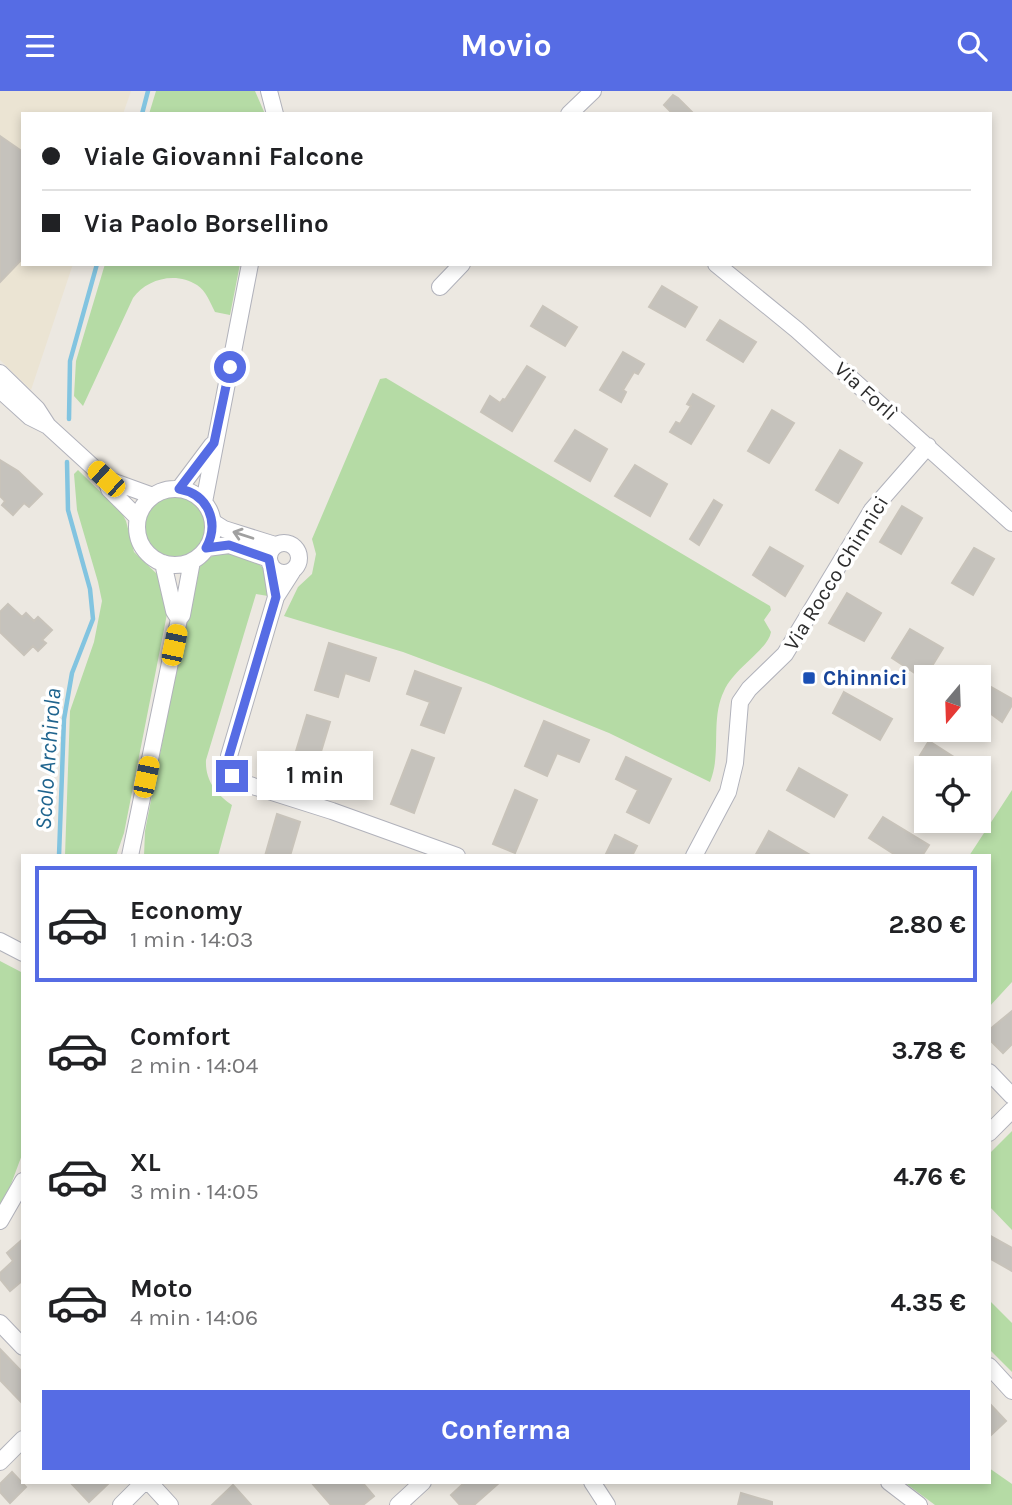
<!DOCTYPE html>
<html lang="it">
<head>
<meta charset="utf-8">
<style>
	:root { --surface:#fff; --page:#f2f2f2; --text:#202124; --muted:#757577; --line:#e0e0e0; --accent:#566ce4 }
	body { margin:0; font-family:Karla,sans-serif; background:var(--page); color:var(--text); height:100vh; display:flex; flex-direction:column; font-size:26px; white-space:nowrap }
	* { box-sizing:border-box; margin:0 }
	p { font-size:23px; color:var(--muted) }
	.icon { flex:none; width:38px; height:38px; fill:none; stroke:currentColor; stroke-width:2; stroke-linecap:round; stroke-linejoin:round }
	.map { position:relative; flex:1; overflow:hidden }
	.panel { position:absolute; left:21px; top:763px; width:970px; height:630px; display:flex; flex-direction:column; background:var(--surface); border-radius:0px; box-shadow:0 4px 10px #0003 }
	.panel>* { flex:none }
	.top-card { position:absolute; left:21px; top:21px; width:971px; height:154px; border-radius:0px; box-shadow:0 4px 10px #0003; display:grid; align-content:center; height:154px; padding:0 21px; background:var(--surface) }
	.needle { width:46px; rotate:199deg }
	.controls { position:absolute; left:914px; top:574px; display:grid; gap:14px }
	.controls a { display:grid; place-items:center; width:77px; height:77px; border-radius:0px; background:var(--surface); box-shadow:0 4px 10px #0003; font-size:35px }
	.end { position:absolute; width:32px; height:32px; margin:-16px; border:9px solid #566ce4; background:#fff; box-shadow:0 0 0 4px #fff }
	.from { border-radius:50% }
	.bubble { position:absolute; height:49px; border-radius:0px; background:var(--surface); box-shadow:0 4px 10px #0003; font-size:23px; font-weight:700; line-height:49px; text-align:center }
	.car { position:absolute; width:21px; height:42px; margin:-21px -10px; border-radius:9px; box-shadow:0 0 5px 2px #0007; background:linear-gradient(#f5c518 24%,#345 0 40%,#f5c518 0 76%,#345 0 86%,#f5c518 0) }
	.top-card b { display:flex; align-items:center; gap:24px; height:66px; font-size:26px }
	.top-card b+b { border-top:2px solid var(--line) }
	.top-card i { width:18px; height:18px; background:var(--text) }
	ul { padding:12px 0 0; list-style:none }
	li { display:flex; align-items:center; gap:21px; height:116px; margin:0 14px 10px; padding:0 7px; border:4px solid transparent; border-radius:0px }
	li div { flex:1 }
	li b { display:block; font-size:26px }
	li em { font-style:normal; font-weight:700 }
	li.current { border-color:var(--accent) }
	li>.icon { width:63px; height:63px; stroke-width:1.5 }
	.cta { display:flex; gap:14px; margin-top:auto; padding:14px 21px }
	.cta a { flex:1; height:80px; border-radius:0px; background:var(--accent); color:#fff; font-size:28px; font-weight:700; line-height:80px; text-align:center }
	header { display:flex; justify-content:space-between; align-items:center; height:91px; padding:0 21px; background:var(--accent); color:#fff; font-size:32px; font-weight:700 }
	.map>svg:first-child { display:block }
	.education { fill:#ebe4d3 }
	.green { fill:#b5dba5 }
	.lines { fill:none; stroke-linecap:round; stroke-linejoin:round }
	.stream { stroke:#82c4e0; stroke-width:4.5 }
	.building { fill:#c5c2bc; stroke:#c8c3ba; stroke-width:2 }
	.minor-casing { stroke:#b1b2bb; stroke-width:18 }
	.minor { stroke:#fff; stroke-width:16 }
	.oneway { stroke:#a0a0a0 }
	.route { stroke:#566ce4; stroke-width:9 }
	.transit-dot { fill:#1a4fb4; stroke:#fff; stroke-width:2.5 }
	.labels { text-anchor:middle; dominant-baseline:central; stroke-width:7; stroke-linejoin:round; paint-order:stroke }
	.street-label { font-size:21px; fill:#2d2d2d; stroke:#fff }
	.transit-label { font-size:21px; font-weight:bold; fill:#164399; stroke:#fff; text-anchor:start }
	.water-label { font-size:23px; font-style:italic; fill:#1f648e; stroke:#fff }
</style>
</head>
<body>
<header><svg class="icon" aria-label="menu" viewBox="0 0 24 24"><path d="M4 6h16M4 12h16M4 18h16"/></svg>Movio<svg class="icon" aria-label="search" viewBox="0 0 24 24"><circle cx="10" cy="10" r="6"/><path d="M15 15l6 6"/></svg></header>
<div class="map">
<svg width="1012" height="1414" viewBox="0 0 1012 1414">
	<rect width="100%" height="100%" fill="#ece8e1"/>
	<path class="education" d="M0,0H131L123,23H23V173H73L31,299L0,269Z"/>
	<path class="green" d="M156,0H255L265,23H149Z
		M105,173H240L230,224L215,221C210,211 206,200 197,194C176,180 146,188 133,207L83,315L74,305L76,270Z
		M386,287L770,515L771,519L764,529L771,541C768,559 734,577 724,600C710,629 722,662 710,691L609,642L486,592L403,561L284,525L298,496L312,483L316,463L312,448L380,288Z
		M78,379L122,422L126,430L134,461L158,484L167,523L124,742L116,765H65L70,620L94,551L102,510L98,491L77,419L74,383Z
		M143 436a31 31 0 1 1 62 0a31 31 0 1 1-62 0Z
		M226,460C256,470 269,469 268,505L256,503L206,669C205,689 216,703 232,714L218,765H144L145,740L195,483C203,470 211,464 226,460Z
		M1012,699V891L989,916V765H969Z
		M0,870L23,882V1061L10,1096L0,1116Z
		M1012,1040V1139L989,1115V1063Z
		M989,1209L1012,1232V1281L989,1258Z
		M989,1377L1012,1393V1414H935L904,1391H989Z"/>
	<g class="lines">
		<path class="stream" d="M142,23L148,0
			M69,328L70,270L97,173
			M59,765L64,628L72,582L93,528L90,498L68,419L67,371"/>
	</g>
	<path class="building" d="M673,4L678,7L694,23H673L664,14Z
		M0,45L23,61V167L0,191Z
		M662,195L697,216L685,236L649,216Z
		M543,215L577,236L565,255L531,235Z
		M720,229L756,251L743,271L707,249Z
		M623,261L644,273L638,283L634,281L623,299L626,301L621,311L600,299Z
		M527,275L545,286L512,340L481,321L490,305L500,312L503,308L505,309Z
		M693,303L714,315L691,353L670,341L676,331L680,333L691,315L687,313Z
		M772,319L794,332L769,372L748,360Z
		M575,339L607,358L590,390L555,370Z
		M840,359L862,372L838,412L816,399Z
		M0,369L18,380L42,403L29,416L24,412L13,424L2,414L5,410L0,405Z
		M635,374L667,393L650,425L615,405Z
		M714,409L722,414L699,454L690,448Z
		M902,415L922,427L901,463L880,451Z
		M770,456L803,475L785,505L753,484Z
		M974,457L994,468L973,504L952,492Z
		M847,502L881,522L864,550L829,532Z
		M8,513L22,526L26,522L34,530L38,526L52,539L42,549L46,552L38,560L33,555L24,564L0,541V521Z
		M910,538L943,557L924,588L892,567Z
		M329,552L376,567L369,590L345,582L338,606L315,599Z
		M415,580L461,597L444,642L421,634L430,611L407,603Z
		M986,593L1012,608V614L1002,631L983,617L978,618V606Z
		M844,601L892,628L880,649L833,622Z
		M307,624L330,631L313,687L290,680Z
		M544,630L589,649L579,671L557,662L547,685L525,675Z
		M929,650L971,677H926L916,671Z
		M412,659L434,667L414,722L391,713Z
		M626,666L671,688L649,732L627,721L638,699L616,688Z
		M799,677L847,704L834,726L787,699Z
		M515,699L537,709L515,762L493,753Z
		M277,723L300,731L290,765H265Z
		M883,726L929,754L922,765H897L869,747Z
		M769,740L812,765H755Z
		M615,744L637,755L632,765H605Z
		M1012,920V953L1003,962L989,948V939Z
		M989,1144L1012,1157V1180L989,1167Z
		M23,1148V1189L10,1200L0,1188V1182L13,1170L7,1162Z
		M0,1258L23,1282V1313L0,1289Z
		M989,1312L1006,1330L989,1346Z
		M12,1381L26,1396L10,1412L0,1401V1393Z
		M70,1391H110L89,1411Z
		M311,1391H362L374,1405L363,1414H331Z
		M465,1391H500L474,1414H460L451,1404Z
		M233,1394L251,1414H212Z
		M741,1402L772,1411V1414H738Z"/>
	<g class="lines">
		<g class="minor-casing">
			<path id="minor" d="M269,0L275,23
				M569,23L593,0
				M716,173L797,239L1012,432
				M440,196L462,173
				M0,282L37,318L48,335
				M0,299L30,326L48,335L106,388L153,405
				M106,388L109,398L138,427
				M179,398L212,354
				M137 436a38 38 0 1 1 76 0a38 38 0 1 1-76 0Z
				M204,411L250,173
				M213,431L224,438L275,454
				M269 467a15 15 0 1 1 30 0a15 15 0 1 1-30 0Z
				M207,457L229,454L269,468
				M163,472L174,520L179,528
				M271,474L276,506L292,481
				M276,506L229,665C228,676 229,683 237,690L332,720L457,765
				M130,765L179,528L182,524L192,470
				M694,765L728,701L735,672L740,611L749,598L785,563L872,419L928,355
				M0,850L23,862
				M989,981L1012,1005
				M989,1042L1012,1019
				M0,1130L23,1090
				M0,1232L23,1256
				M989,1275L1012,1300
				M0,1371L23,1348
				M149,1391L170,1414
				M592,1391L607,1414
				M889,1391L919,1414
				M121,1414L144,1391
				M398,1414L423,1391"/>
		</g>
		<use href="#minor" class="minor"/>
	</g>
	<defs><path id="oneway-shaft" d="M-6 0H5M1.5-3L5.5 0L1.5 3" fill="none" stroke-width="1.6" stroke-linecap="round" stroke-linejoin="round" transform="scale(1.75)"/></defs>
	<use class="oneway" href="#oneway-shaft" transform="translate(243 444) rotate(-162)"/>
	<g class="lines">
		<path class="route" d="M230,276L214,352L179,398C208,403 220,431 206,457L229,454L269,468L276,506L229,665V679L232,685"/>
	</g>
	<rect class="transit-dot" x="802" y="580" width="14" height="14" rx="3.5"/>
	<g class="labels">
		<g class="street-label">
			<text transform="translate(866 300) rotate(42)">Via Forlì</text>
			<text transform="translate(836 482) rotate(-58)">Via Rocco Chinnici</text>
		</g>
		<g class="transit-label">
			<text x="823" y="587">Chinnici</text>
		</g>
		<g class="water-label">
			<text transform="translate(48 668) rotate(-86)">Scolo Archirola</text>
		</g>
	</g>
</svg>
<div class="controls">
<a><svg class="needle" viewBox="-14 -14 28 28"><path d="M0-13l5 13h-10z" fill="#e53935"/><path d="M0 13l5-13h-10z" fill="#757577"/></svg></a>
<a><svg class="icon" aria-label="locate" viewBox="0 0 24 24"><circle cx="12" cy="12" r="6"/><path d="M12 2v4M12 18v4M2 12h4M18 12h4"/></svg></a>
</div>
<i class="end from" style="left:230px;top:276px"></i>
<i class="end" style="left:232px;top:685px"></i>
<div class="bubble" style="left:257px;top:660px;width:116px">1 min</div>
<i class="car" style="left:106px;top:388px;rotate:312deg"></i>
<i class="car" style="left:174px;top:554px;rotate:12deg"></i>
<i class="car" style="left:146px;top:686px;rotate:12deg"></i>
<div class="top-card">
<b><i class="from"></i>Viale Giovanni Falcone</b>
<b><i></i>Via Paolo Borsellino</b>
</div>
<section class="panel">
<ul>
<li class="current"><svg class="icon" aria-label="car" viewBox="0 0 24 24"><path d="M5 17H2v-5l4-1 3-4h7l3 4 3 1v5h-3M9 17h6M6 11h13"/><circle cx="7" cy="17" r="2"/><circle cx="17" cy="17" r="2"/></svg><div><b>Economy</b><p>1 min · 14:03</p></div><em>2.80 €</em></li>
<li><svg class="icon" aria-label="car" viewBox="0 0 24 24"><path d="M5 17H2v-5l4-1 3-4h7l3 4 3 1v5h-3M9 17h6M6 11h13"/><circle cx="7" cy="17" r="2"/><circle cx="17" cy="17" r="2"/></svg><div><b>Comfort</b><p>2 min · 14:04</p></div><em>3.78 €</em></li>
<li><svg class="icon" aria-label="car" viewBox="0 0 24 24"><path d="M5 17H2v-5l4-1 3-4h7l3 4 3 1v5h-3M9 17h6M6 11h13"/><circle cx="7" cy="17" r="2"/><circle cx="17" cy="17" r="2"/></svg><div><b>XL</b><p>3 min · 14:05</p></div><em>4.76 €</em></li>
<li><svg class="icon" aria-label="car" viewBox="0 0 24 24"><path d="M5 17H2v-5l4-1 3-4h7l3 4 3 1v5h-3M9 17h6M6 11h13"/><circle cx="7" cy="17" r="2"/><circle cx="17" cy="17" r="2"/></svg><div><b>Moto</b><p>4 min · 14:06</p></div><em>4.35 €</em></li>
</ul>
<div class="cta"><a>Conferma</a></div>
</section>
</div>
</body>
</html>
